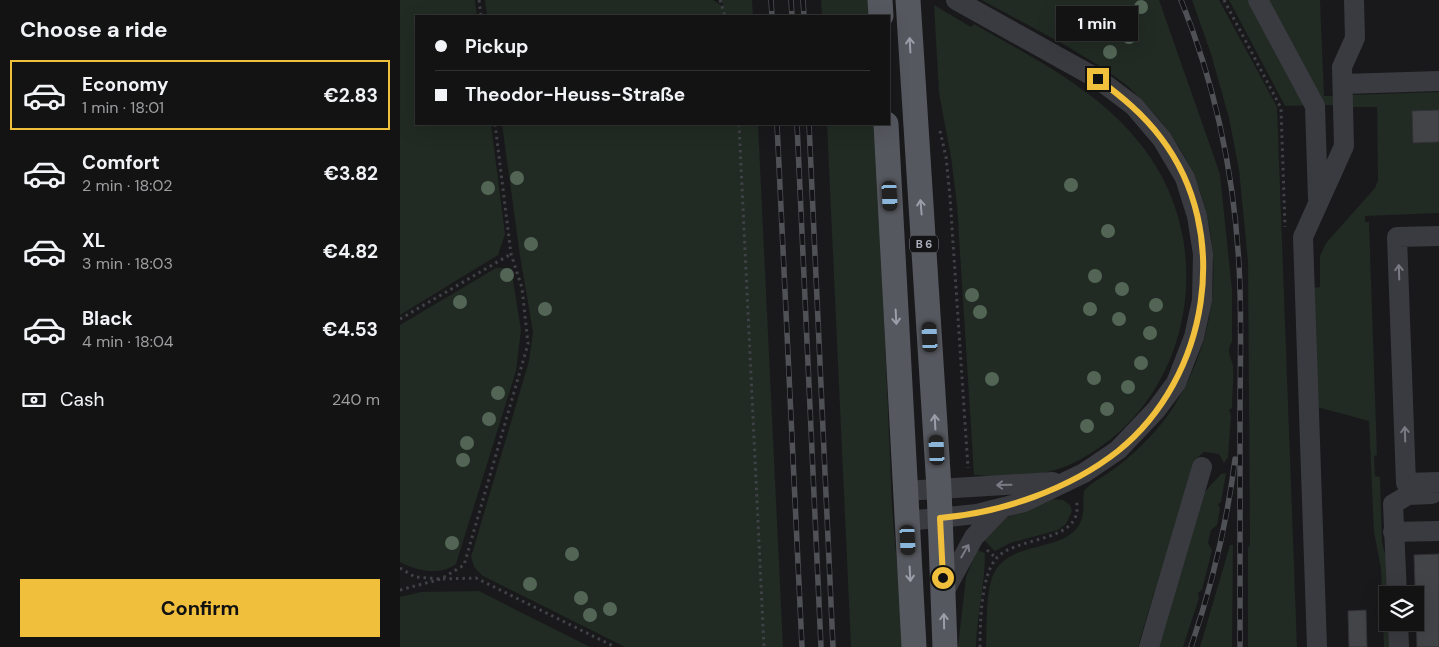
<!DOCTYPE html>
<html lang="en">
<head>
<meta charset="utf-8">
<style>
	:root { --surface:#131314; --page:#1c1c1d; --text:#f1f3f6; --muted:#9d9ea0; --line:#323234; --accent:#f0bf3c }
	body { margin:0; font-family:"DM Sans",sans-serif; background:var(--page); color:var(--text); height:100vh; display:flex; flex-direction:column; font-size:19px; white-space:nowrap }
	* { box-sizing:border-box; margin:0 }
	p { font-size:16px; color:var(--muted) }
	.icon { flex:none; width:28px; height:28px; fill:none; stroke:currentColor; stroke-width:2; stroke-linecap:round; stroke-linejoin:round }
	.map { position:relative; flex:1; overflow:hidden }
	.side { display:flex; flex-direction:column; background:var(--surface); width:400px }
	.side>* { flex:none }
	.guide { position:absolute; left:15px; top:15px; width:475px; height:110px; border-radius:0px; box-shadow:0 5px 20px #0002,0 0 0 1px var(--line); display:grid; align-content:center; height:110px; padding:0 20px; background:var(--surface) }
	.tools { position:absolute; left:979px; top:586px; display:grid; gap:10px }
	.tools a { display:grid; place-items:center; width:45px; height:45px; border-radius:0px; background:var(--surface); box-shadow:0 5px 20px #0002,0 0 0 1px var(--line); font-size:25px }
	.end { position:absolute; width:22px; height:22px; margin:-11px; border:6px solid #f0bf3c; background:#111; box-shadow:0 0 0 2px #111 }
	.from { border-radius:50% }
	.bubble { position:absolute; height:35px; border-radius:0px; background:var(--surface); box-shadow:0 5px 20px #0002,0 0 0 1px var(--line); font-size:16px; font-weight:700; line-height:35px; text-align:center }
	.car { position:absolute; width:15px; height:30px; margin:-15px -8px; border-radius:6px; box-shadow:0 0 4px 1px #0007; background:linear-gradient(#222 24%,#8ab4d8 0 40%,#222 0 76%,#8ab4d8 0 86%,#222 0) }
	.guide b { display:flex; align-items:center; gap:18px; height:48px; font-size:19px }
	.guide b+b { border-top:1px solid var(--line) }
	.guide i { width:12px; height:12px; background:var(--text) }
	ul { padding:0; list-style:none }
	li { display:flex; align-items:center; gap:15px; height:70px; margin:0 10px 8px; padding:0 10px; border:2px solid transparent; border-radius:0px }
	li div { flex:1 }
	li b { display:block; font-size:19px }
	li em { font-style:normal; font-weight:700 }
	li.on { border-color:var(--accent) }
	li>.icon { width:45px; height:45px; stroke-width:1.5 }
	h2 { padding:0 20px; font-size:22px; line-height:60px }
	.pay { display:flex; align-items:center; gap:12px; height:55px; padding:0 20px; font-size:19px }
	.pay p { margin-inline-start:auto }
	.cta { display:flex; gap:10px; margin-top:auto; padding:10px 20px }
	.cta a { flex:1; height:58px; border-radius:0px; background:var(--accent); color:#111; font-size:20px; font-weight:700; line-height:58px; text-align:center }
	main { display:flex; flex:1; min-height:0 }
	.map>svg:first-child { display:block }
	.green { fill:#212a23 }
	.building { fill:#434448; stroke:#333337 }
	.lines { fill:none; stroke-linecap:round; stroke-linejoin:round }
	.path { stroke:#404247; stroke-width:3; stroke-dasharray:2.5 4; stroke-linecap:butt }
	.minor { stroke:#3a3b40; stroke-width:20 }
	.major { stroke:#56585f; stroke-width:25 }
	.rail-casing { stroke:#4f5157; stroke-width:5.5 }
	.rail { stroke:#141416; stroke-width:4; stroke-dasharray:11; stroke-linecap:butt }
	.tree { fill:#536656 }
	.oneway { stroke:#9b9ea9 }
	.oneway2 { stroke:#797b84 }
	.route { stroke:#f0bf3c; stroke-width:6 }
	.labels { text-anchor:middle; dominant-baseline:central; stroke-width:4; stroke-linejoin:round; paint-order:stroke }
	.shield { fill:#141416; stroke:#7e808a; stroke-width:1 }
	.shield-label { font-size:11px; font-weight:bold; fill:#acafbb }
</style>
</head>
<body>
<main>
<section class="side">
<h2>Choose a ride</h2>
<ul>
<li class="on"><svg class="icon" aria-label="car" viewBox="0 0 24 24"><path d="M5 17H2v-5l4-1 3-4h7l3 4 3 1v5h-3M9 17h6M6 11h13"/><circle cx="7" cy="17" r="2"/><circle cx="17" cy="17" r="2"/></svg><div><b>Economy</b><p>1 min · 18:01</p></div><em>€2.83</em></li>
<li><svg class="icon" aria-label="car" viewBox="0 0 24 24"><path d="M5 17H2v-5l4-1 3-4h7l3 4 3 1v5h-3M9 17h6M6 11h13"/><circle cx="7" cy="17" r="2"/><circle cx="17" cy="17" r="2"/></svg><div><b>Comfort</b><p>2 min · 18:02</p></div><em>€3.82</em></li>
<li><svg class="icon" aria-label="car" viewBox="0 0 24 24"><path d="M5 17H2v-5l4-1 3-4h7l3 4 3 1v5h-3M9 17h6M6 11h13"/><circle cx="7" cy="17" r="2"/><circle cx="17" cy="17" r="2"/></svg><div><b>XL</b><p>3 min · 18:03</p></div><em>€4.82</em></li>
<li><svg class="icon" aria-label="car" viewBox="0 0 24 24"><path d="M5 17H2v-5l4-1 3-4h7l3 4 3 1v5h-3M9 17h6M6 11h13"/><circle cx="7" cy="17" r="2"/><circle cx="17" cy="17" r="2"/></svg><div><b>Black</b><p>4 min · 18:04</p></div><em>€4.53</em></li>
</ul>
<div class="pay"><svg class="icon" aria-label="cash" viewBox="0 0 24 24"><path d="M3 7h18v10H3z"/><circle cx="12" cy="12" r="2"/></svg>Cash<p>240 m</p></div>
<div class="cta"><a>Confirm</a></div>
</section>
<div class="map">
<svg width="1039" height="647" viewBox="0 0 1039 647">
	<rect width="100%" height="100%" fill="#19191b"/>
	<path class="green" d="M0,0H75L77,16H16V124H91L105,234L98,255L0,315Z
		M85,0H313L323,6L321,0H352L353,16H87Z
		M421,0H470L471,16H422Z
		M582,0H759L820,174L832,290V342C825,353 832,357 833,367C834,380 832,394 832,408L829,410L831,416L828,457L824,463L819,454L804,452L796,459L743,647H739L756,585L738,647H586C587,627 585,589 595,571C614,539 668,553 681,521C685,511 682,501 684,491C691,482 702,478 711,471C732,456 753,436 768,415C834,320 829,190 747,106C740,99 733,90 725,84C681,51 630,27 582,0Z
		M792,0H819L877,107L897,647H848V548L850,544L848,262L839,170L829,118L811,54Z
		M829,0H920L924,96H934V105L885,106Z
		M534,5L571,27L574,24C638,61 707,94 750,157C822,262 784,417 664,467C636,478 603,477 574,475L557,205L551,157L539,93Z
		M1039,92V110L1012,111L1013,143L1039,142V213L965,216V222H969L977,455L974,456L975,476L980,477L982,542L989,569L988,622L991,623L992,647H984L981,569L974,532L969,421L917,407L913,288L920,287V256L926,243L975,188L978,180L977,107H949L948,95Z
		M102,124H358L383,647H225L83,576L74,567L71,557L129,361L133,332L120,256Z
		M427,124H476L492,506L504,647H451Z
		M96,268H111L121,330L116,371L56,564C40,576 17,571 0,562V325Z
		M826,473L821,502L818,504L820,509L817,525L811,530L808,543L812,550L802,590L798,593L799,598L783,647H751L792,506L821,474Z
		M653,499L663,500L670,505L672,511L666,524L658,530L610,543L595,551L584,540L606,518Z
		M830,545H833L832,647H800Z
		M577,550L585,553C585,584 577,616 576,647H558L566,577Z
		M79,591L190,647H0V597L21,592Z"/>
	<path class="building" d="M1039,110V142L1013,143L1012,111Z
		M1039,554V647H1017L1014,555Z
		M966,610L967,647H949L948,611Z"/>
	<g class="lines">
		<path class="path" d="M79,0L81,16
			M320,0L325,16
			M824,0L881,108L885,227
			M339,124L364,647
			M540,131L546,157L550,197L568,468
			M0,319L111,254
			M587,550L596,558
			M0,568L15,577L41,579L76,578L215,647
			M0,590L41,579L64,565L128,344L122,288L111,254L95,124
			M580,647C580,624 581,578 595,560C614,534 687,545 676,499"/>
		<path class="minor" d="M858,0L915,106L918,199
			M943,84L1039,81
			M1039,236L997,237L1006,483L1039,482
			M505,491L653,482
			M507,521L577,514L624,502L684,473L718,450L756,410L776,383L794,337L802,300L803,254L797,216L785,178L762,139L734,106L698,79L556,0
			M993,532L1039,531
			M543,594L574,537L602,508
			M997,595L993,504L1008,495L1032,494
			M998,622L999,647
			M749,647L802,467
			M917,647L903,237L944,146L942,67L955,38L954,0"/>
		<path class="major" d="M480,0L481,16
			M508,0L539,488L545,647
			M486,124L514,647"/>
		<g class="rail-casing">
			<path id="rail" d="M371,0L372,16
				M391,0L392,16
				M403,0L404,16
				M781,0C815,84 834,175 839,265C842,316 840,368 840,420C840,496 840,571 840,647
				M377,124L402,647
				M397,124L421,647
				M409,124L433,647
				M791,647C812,585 827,524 835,459"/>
		</g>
		<use href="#rail" class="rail"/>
	</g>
	<g class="tree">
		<circle cx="741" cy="7" r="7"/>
		<circle cx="712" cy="20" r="7"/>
		<circle cx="697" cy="28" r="7"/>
		<circle cx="729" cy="37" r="7"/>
		<circle cx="710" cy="52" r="7"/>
		<circle cx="117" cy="178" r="7"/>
		<circle cx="671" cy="185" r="7"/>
		<circle cx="88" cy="188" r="7"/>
		<circle cx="708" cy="231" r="7"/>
		<circle cx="131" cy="244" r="7"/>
		<circle cx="107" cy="275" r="7"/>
		<circle cx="695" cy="276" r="7"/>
		<circle cx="722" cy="289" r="7"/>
		<circle cx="572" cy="295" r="7"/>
		<circle cx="60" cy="302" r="7"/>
		<circle cx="756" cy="305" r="7"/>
		<circle cx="145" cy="309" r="7"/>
		<circle cx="690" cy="309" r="7"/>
		<circle cx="580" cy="312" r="7"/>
		<circle cx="719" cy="319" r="7"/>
		<circle cx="750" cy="333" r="7"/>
		<circle cx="741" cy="363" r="7"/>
		<circle cx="694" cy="378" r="7"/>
		<circle cx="592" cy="379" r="7"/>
		<circle cx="728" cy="387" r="7"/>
		<circle cx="98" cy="393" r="7"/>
		<circle cx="707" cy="409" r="7"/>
		<circle cx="89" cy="419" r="7"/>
		<circle cx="687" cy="426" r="7"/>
		<circle cx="67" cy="443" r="7"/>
		<circle cx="63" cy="460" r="7"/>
		<circle cx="52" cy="543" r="7"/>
		<circle cx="172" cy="554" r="7"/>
		<circle cx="130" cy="584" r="7"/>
		<circle cx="181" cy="598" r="7"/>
		<circle cx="210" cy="609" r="7"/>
		<circle cx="190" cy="615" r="7"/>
	</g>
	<defs><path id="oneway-shaft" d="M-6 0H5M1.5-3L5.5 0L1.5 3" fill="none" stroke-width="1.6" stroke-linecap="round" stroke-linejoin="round" transform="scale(1.25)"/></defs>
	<g class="oneway">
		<use href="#oneway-shaft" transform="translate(510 45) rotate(-93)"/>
		<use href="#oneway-shaft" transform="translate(521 207) rotate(-95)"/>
		<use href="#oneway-shaft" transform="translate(496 317) rotate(87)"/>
		<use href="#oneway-shaft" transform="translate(535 422) rotate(-93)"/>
		<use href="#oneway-shaft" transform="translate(510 574) rotate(87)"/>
		<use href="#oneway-shaft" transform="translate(544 621) rotate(-91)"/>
	</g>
	<g class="oneway2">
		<use href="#oneway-shaft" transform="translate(999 272) rotate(-92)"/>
		<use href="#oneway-shaft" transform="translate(1005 434) rotate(-92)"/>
		<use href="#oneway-shaft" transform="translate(604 485) rotate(179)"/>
		<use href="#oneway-shaft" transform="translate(565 551) rotate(-60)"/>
	</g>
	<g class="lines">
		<path class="route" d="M543,578L540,518C601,513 670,489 718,451C809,378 833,232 761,138C743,114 722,97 698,79"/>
	</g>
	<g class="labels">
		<rect class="shield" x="510" y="235.5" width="28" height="17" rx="4"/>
		<g class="shield-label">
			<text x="524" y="244">B 6</text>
		</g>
	</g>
</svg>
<div class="tools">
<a><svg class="icon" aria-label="layers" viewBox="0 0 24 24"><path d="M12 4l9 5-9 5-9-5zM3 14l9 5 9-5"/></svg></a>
</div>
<i class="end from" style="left:543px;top:578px"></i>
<i class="end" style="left:698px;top:79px"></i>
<div class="bubble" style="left:656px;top:6px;width:82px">1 min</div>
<i class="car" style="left:490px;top:196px;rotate:177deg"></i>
<i class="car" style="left:530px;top:337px;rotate:357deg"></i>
<i class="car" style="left:537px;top:450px;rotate:357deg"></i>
<i class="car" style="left:508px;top:540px;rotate:177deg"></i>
<div class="guide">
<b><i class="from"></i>Pickup</b>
<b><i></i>Theodor-Heuss-Straße</b>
</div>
</div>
</main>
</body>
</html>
